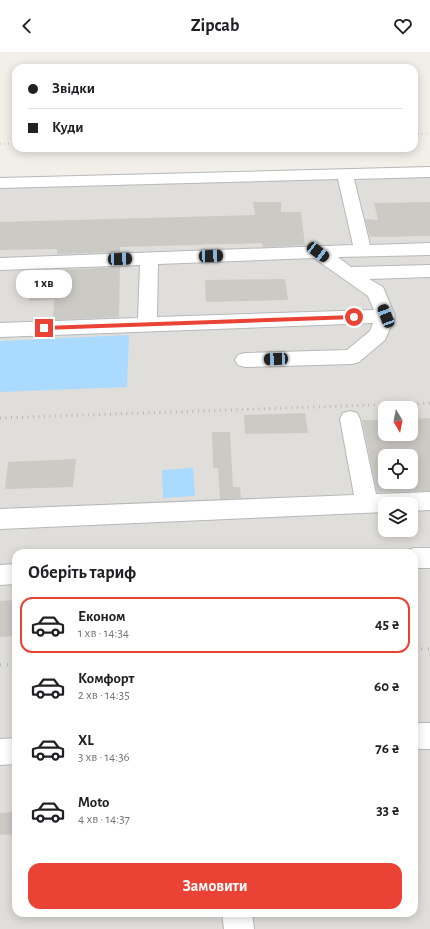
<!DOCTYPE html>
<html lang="uk">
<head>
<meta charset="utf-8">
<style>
	:root { --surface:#fff; --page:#f2f2f2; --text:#202124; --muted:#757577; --line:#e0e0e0; --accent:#ea4335 }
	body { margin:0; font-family:"Alegreya Sans",sans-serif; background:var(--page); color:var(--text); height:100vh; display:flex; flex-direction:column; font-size:15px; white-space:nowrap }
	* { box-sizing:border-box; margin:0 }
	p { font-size:13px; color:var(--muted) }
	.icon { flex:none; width:22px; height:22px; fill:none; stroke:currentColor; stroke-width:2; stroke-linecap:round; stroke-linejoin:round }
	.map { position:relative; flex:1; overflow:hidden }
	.drawer { position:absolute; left:12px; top:497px; width:406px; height:368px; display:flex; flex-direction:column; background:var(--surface); border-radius:12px; box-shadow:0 2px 10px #0003 }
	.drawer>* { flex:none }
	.hud { position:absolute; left:12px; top:12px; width:406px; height:88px; border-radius:12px; box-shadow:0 2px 10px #0003; display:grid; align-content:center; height:88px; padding:0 16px; background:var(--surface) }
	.needle { width:26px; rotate:170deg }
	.controls { position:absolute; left:378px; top:349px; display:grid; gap:8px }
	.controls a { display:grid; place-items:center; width:40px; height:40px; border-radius:8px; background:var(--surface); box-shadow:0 2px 10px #0003; font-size:20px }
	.end { position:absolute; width:18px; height:18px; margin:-9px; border:5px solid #ea4335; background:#fff; box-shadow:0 0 0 2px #fff }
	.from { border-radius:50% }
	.bubble { position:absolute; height:28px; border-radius:12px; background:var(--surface); box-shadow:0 2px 10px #0003; font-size:13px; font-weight:700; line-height:28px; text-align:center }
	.car { position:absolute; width:12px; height:24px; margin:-12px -6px; border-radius:5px; box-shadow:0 0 3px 1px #0007; background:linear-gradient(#222 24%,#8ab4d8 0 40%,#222 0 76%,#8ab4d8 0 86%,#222 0) }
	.hud b { display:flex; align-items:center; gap:14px; height:38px; font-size:15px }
	.hud b+b { border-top:1px solid var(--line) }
	.hud i { width:10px; height:10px; background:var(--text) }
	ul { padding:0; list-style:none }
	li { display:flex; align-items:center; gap:12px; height:56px; margin:0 8px 6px; padding:0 8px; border:2px solid transparent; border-radius:12px }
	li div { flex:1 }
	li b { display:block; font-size:15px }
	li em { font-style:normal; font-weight:700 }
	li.on { border-color:var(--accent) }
	li>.icon { width:36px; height:36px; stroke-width:1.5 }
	h2 { padding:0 16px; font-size:18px; line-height:48px }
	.button { display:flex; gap:8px; margin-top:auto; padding:8px 16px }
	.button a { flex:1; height:46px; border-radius:12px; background:var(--accent); color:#fff; font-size:16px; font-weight:700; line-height:46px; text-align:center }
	header { display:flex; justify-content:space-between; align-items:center; height:52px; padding:0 16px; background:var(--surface); font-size:18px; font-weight:700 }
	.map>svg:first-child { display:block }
	.industrial { fill:#e0deda; fill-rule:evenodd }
	.water { fill:#aadaff }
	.building { fill:#cccac5; fill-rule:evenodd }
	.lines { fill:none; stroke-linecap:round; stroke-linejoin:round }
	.minor-casing { stroke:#b5b8bc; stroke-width:2 }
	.minor { fill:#fff; fill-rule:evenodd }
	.rail-far2 { stroke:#b6b7b8; stroke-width:2; stroke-dasharray:0.5 3.5; stroke-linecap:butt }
	.rail-far1 { stroke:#b6b7b8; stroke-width:3; stroke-dasharray:1 4.5; stroke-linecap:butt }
	.rail { stroke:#b6b7b8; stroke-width:3.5; stroke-dasharray:1 6; stroke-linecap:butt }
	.route { fill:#ea4335 }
</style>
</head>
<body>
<header><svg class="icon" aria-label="back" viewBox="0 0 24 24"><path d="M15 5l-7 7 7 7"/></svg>Zipcab<svg class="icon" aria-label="heart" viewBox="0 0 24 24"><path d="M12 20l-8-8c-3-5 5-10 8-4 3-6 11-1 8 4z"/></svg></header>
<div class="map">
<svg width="430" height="877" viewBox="0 0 430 877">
	<rect width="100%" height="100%" fill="#f1efe8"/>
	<path class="industrial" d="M430,115V877H0V127ZM385,356H411V382H385ZM385,404H411V430H385ZM385,452H411V478H385ZM16,501H414V861H16Z"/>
	<path class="water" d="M129,283L127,335L0,340V289Z
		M193,416L195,444L163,446L162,418Z"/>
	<path class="building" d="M253,150H281V160H301L305,193L263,195L262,191L120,195V200L57,202V197L0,198V170L255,163Z
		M430,150V184L370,185L365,167L378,168L374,151Z
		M120,215L119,265L53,268L54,248L29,249L30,228H55L56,218Z
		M285,227L288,248L206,250L205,228Z
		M305,361L308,381L245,382L244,363Z
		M430,366V439L377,440L362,368H385V382H411V367ZM385,404H411V430H385Z
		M212,380H230L233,435H240L241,446L220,447L218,416H213Z
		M76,407L73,435L5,437L8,410Z
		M16,548V584L0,585V549Z
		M16,760V782L0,783V761Z"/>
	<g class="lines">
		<g class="minor-casing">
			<path id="minor" d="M430,115V125L354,127L370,193L430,191V203L338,205L351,215L430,213V225L369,227L383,235L395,264L385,288L359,310L352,312L245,315L238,313L235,308L238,303L245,301L347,298L370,279L373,271L0,285V271L138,266L140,213L0,218V206L353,193L338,127L0,136V126ZM314,206L368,244L374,258L157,265L158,212Z
				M350,359L357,361L360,367L376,442L430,440V458L411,459V452H385V460L0,477V457L354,443L340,367L343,361Z
				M414,496H430V516H414V501H405L406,499Z
				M16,512V532L0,533V513Z
				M414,671H430V697H414Z
				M16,686V712L0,713V687Z
				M222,861H252L254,877H224Z"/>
		</g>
		<use href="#minor" class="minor"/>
		<path class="rail-far2" d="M414,82L430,81
			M0,92L16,91"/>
		<path class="rail-far1" d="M0,366L430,351"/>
		<path class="rail" d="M414,597H430
			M0,613L16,612"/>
	</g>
	<path class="route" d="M354,263L357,265L354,267L44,278L41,276L44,274Z"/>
</svg>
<div class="controls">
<a><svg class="needle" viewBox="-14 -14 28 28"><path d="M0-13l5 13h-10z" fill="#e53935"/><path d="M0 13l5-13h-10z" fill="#757577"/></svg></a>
<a><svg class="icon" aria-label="locate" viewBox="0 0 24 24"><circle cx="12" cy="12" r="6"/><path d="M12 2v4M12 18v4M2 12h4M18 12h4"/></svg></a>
<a><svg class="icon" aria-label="layers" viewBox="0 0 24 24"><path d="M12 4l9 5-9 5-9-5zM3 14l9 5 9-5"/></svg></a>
</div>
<i class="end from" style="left:354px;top:265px"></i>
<i class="end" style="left:44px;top:276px"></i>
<div class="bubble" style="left:16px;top:218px;width:56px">1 хв</div>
<i class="car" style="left:318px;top:200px;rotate:127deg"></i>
<i class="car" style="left:211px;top:204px;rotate:88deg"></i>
<i class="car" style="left:120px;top:207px;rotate:88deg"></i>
<i class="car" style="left:386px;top:264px;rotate:339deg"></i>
<i class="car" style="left:276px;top:307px;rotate:268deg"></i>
<div class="hud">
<b><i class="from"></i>Звідки</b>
<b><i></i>Куди</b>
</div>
<section class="drawer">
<h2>Оберіть тариф</h2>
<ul>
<li class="on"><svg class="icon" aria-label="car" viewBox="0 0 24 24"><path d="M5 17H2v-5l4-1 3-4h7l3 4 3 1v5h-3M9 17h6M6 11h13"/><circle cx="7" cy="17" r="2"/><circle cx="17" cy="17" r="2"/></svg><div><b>Економ</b><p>1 хв · 14:34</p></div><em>45 ₴</em></li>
<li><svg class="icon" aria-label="car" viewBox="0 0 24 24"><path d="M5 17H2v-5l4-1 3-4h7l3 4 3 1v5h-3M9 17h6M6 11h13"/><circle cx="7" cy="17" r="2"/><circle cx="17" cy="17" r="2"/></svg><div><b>Комфорт</b><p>2 хв · 14:35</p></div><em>60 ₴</em></li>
<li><svg class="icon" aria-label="car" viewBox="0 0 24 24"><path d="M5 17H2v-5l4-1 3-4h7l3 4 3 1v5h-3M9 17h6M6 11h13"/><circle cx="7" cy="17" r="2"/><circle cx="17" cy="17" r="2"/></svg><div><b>XL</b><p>3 хв · 14:36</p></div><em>76 ₴</em></li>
<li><svg class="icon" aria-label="car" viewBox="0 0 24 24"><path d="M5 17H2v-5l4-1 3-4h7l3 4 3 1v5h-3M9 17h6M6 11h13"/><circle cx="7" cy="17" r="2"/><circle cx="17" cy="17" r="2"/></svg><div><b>Moto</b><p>4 хв · 14:37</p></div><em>33 ₴</em></li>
</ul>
<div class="button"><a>Замовити</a></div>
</section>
</div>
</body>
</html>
